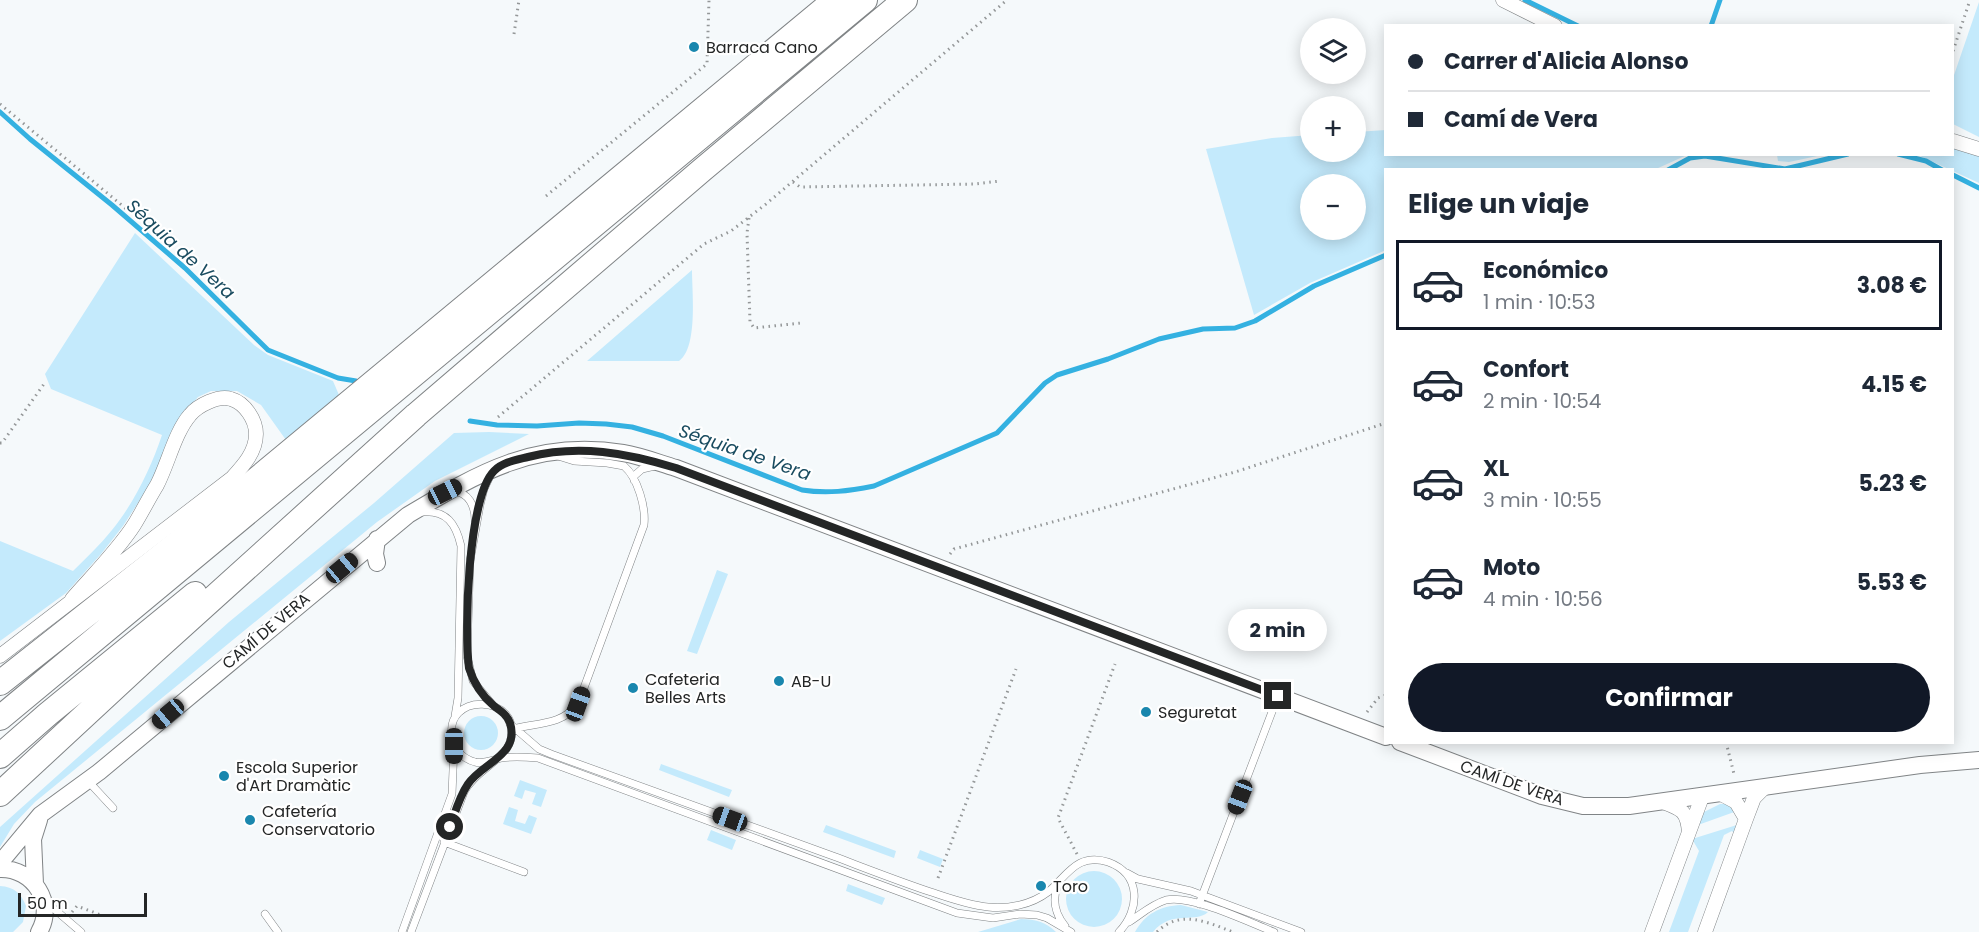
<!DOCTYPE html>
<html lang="es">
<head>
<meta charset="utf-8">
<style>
	:root { --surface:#fff; --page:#f2f2f3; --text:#1f2937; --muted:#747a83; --line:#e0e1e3; --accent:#111827 }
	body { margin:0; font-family:Poppins,sans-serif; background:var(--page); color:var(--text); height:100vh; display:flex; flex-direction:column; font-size:22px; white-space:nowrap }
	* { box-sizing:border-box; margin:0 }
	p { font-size:20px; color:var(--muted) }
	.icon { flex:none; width:33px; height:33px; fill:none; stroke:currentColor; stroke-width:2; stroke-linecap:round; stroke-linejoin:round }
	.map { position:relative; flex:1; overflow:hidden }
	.details { position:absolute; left:1384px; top:168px; width:570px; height:576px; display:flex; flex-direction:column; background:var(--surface); border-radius:0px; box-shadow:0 3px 15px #0003 }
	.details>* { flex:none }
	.guide { position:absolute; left:1384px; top:24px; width:570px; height:132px; border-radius:0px; box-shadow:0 3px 15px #0003; display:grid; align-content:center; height:132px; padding:0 24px; background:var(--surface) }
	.controls { position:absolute; left:1300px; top:18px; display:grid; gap:12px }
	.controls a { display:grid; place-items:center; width:66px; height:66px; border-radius:50%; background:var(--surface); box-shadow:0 3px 15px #0003; font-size:30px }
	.scale { position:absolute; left:18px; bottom:15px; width:129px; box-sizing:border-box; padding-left:6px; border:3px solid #242626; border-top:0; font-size:16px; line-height:21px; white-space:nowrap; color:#242626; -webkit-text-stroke:4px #fff; paint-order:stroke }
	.end { position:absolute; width:27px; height:27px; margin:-14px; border:8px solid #242626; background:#fff; box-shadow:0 0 0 3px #fff }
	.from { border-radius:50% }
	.bubble { position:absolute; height:42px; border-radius:21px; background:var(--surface); box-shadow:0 3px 15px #0003; font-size:20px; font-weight:700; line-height:42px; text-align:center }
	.car { position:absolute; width:18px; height:36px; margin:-18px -9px; border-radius:8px; box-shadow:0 0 4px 2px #0007; background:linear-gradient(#222 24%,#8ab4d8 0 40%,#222 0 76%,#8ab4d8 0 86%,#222 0) }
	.guide b { display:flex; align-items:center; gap:21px; height:57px; font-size:22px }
	.guide b+b { border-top:2px solid var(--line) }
	.guide i { width:15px; height:15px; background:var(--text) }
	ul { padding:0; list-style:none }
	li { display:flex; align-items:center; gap:18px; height:90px; margin:0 12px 9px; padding:0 12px; border:3px solid transparent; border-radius:0px }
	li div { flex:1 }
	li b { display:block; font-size:22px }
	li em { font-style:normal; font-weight:700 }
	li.active { border-color:var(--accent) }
	li>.icon { width:54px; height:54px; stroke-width:1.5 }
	h2 { padding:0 24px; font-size:27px; line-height:72px }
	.button { display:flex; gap:12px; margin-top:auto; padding:12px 24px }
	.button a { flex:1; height:69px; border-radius:36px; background:var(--accent); color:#fff; font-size:24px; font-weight:700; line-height:69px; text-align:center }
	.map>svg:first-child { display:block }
	.green { fill:#c4eafc; fill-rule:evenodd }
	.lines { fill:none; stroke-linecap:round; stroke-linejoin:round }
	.stream { stroke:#34b1e1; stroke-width:5 }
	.service-casing { stroke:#808486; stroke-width:8 }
	.minor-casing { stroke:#808486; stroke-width:15 }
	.tertiary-casing { stroke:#808486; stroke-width:18 }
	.motorway-casing { stroke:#808486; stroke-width:26 }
	.path { stroke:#949798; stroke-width:3; stroke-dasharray:1.5 4.5; stroke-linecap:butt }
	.service { stroke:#fff; stroke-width:7 }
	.minor { stroke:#fff; stroke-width:14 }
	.tertiary { stroke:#fff; stroke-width:16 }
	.motorway { stroke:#fff; stroke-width:24 }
	.route { stroke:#242626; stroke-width:8 }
	.poi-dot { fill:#1a87ae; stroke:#fff; stroke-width:2 }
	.labels { text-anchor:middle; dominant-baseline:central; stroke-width:4.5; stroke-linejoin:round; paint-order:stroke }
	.poi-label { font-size:16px; fill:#242626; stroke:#fff; text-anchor:start }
	.street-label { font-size:16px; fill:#242626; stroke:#fff }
	.water-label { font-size:18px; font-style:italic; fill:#1a4c60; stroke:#fff }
</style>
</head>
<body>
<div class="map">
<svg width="1979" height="932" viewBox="0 0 1979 932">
	<rect width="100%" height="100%" fill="#f5f9fb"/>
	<path class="green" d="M1979,2V137L1953,124V78Z
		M1386,130V154L1687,155L1656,169L1386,170V250L1310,283L1254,315L1206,149L1272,138L1311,135V152H1356V132ZM1311,184H1356V230H1311Z
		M1953,148L1979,154V183L1918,155L1953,154Z
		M1777,155V154L1822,155L1789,162L1778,161Z
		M135,233L254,345L268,355L333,381L339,395L286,440L261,405L237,391H211L198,397L175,425L163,459L147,489L123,526L101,554L66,593L0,641V541L73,571C86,558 100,545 112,530C134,503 151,468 162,435L51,389L45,374Z
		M692,270C692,292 698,348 679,361H587Z
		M489,432L529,434L435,481L377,522L35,802L14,824L0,847V827L229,622L374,503L454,433Z
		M717,570L728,574L697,654L687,651Z
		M464 733a17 17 0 1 1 34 0a17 17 0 1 1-34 0Z
		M661,764L732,790L729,797L659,770Z
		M520,780L547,790L541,807L532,804L536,793L525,790L522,799L514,796Z
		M1720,804H1727L1737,811L1698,825L1702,813Z
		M509,807L518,810L515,821L525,824L529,815L537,818L531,834L503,824Z
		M1740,824L1736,835L1732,831L1724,835L1688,932H1669L1699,851L1692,839Z
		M826,825L896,851L894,858L823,832Z
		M711,830L736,840L732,850L707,840Z
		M920,850L943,859L940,867L917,858Z
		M1066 899a28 28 0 1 1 56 0a28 28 0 1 1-56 0Z
		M848,884L885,898L882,905L846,891Z
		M0,886C14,887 21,893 26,906L23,922L13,932H0Z
		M1181,905L1208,912C1196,924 1172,909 1153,932H1135C1145,914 1160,906 1181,905Z
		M1021,919C1035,919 1046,922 1056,932H978Z"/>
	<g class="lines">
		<path class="stream" d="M1525,0L1578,26
			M1711,26L1720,0
			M0,112L30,139L112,205L185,268L268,350L338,378L356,381
			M1898,154L1926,161L1942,170
			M1668,170L1690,158L1705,156L1785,169L1848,154
			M1953,175L1979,188
			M470,421L497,425L537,426L579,423L606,424L632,427L663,436L802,490C827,494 849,491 874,486L997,433L1045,383L1057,375L1108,359L1159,339L1203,329L1235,328L1255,321L1314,286L1386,255"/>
		<g class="service-casing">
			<path id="service" d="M491,474L484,489L480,505L470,561L467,656L473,681L492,704
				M634,480V476L642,469L655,466
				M454,491C469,493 475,506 475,520
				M422,512C447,510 456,524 461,546L458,698L455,716
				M510,724L539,749L551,754C645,788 739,822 833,856C865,868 898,881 931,892C949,898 968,905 988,907C1008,909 1031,905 1048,892C1067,876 1077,852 1108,862C1142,874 1140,910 1119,932
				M517,728C539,723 563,724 578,704L644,525C646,508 638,478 624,466L607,463L574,461L558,456
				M88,781L113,808
				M444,842L524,872
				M1127,873L1138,879L1191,891L1301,932
				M1058,884C1052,899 1055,914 1065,926
				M45,904L53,908L81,932
				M1199,904L1278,696
				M265,914L278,932
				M1129,922C1140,915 1152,904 1166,900C1191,894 1248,922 1274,932
				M402,932L452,794L454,746
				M411,932L464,792C475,771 504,760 510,742C525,693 440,691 453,740C455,751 464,759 475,762C484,764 492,760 501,758C514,756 526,757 538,758L957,913L993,918L1020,914L1037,915L1047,918L1071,932"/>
		</g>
		<g class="minor-casing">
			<path id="minor" d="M1503,0L1555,26
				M1953,141L1979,149
				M0,656L232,478C243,466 256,452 256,434C256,420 245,403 231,399C219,395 198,405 190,415C175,432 168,464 157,485C149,498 142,512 134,525C118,550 92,576 72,599
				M1721,794L1736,802L1746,819
				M1663,802C1681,809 1687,810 1689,832
				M1652,932L1702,797
				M1705,932L1746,819L1754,798L1765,787"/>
		</g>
		<g class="tertiary-casing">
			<path id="tertiary" d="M377,539L375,554L377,563
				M1400,742L1542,796L1583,806H1629L1920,765L1979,760
				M0,863L40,815L99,772L408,515C480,472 536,439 623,453C641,456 659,463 676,468L1386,737
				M0,869C33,868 56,903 39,932
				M35,884L33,839L39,820"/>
		</g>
		<g class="motorway-casing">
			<path id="motorway" d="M0,683L228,503L835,0
				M0,718L865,0
				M0,756L48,714L195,594
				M0,794L149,656L416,415L702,170L905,0"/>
		</g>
		<path class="path" d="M514,34L519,0
			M1953,51L1970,0
			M0,104L130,212
			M793,182L800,187L975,184L1000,181
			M546,196L707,64L709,0
			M749,218L747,233L750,322L754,328L801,323
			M498,417L704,244L731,231L766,204L1007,0
			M0,443H2L44,384
			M950,554L954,549L1235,472L1386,423
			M1367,712L1378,698L1386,695
			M1726,742L1734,774
			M1077,854L1058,818L1115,664
			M938,878L1016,669
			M72,912L77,906L101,915
			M1157,932C1180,909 1207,922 1233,932"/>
		<use href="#service" class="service"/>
		<use href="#minor" class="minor"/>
		<use href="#tertiary" class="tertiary"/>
		<use href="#motorway" class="motorway"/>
	</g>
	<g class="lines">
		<path class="route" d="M450,827C455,813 459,797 468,784C482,763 520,755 510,723C507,715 501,711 494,706C482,696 474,684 469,668C464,630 468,497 494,471C503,462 516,460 528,457C579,444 627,453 676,468L1278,696"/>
	</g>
	<g class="poi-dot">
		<circle cx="694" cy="47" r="6"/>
		<circle cx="779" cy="681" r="6"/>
		<circle cx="633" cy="688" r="6"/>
		<circle cx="1146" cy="712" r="6"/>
		<circle cx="224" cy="776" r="6"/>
		<circle cx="250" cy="820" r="6"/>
		<circle cx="1041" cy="886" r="6"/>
	</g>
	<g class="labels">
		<g class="poi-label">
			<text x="706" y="47">Barraca Cano</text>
			<text x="645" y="679">Cafeteria<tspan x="645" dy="18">Belles Arts</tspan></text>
			<text x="791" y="681">AB-U</text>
			<text x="1158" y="712">Seguretat</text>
			<text x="236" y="767">Escola Superior<tspan x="236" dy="18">d'Art Dramàtic</tspan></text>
			<text x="262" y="811">Cafetería<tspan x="262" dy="18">Conservatorio</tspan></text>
			<text x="1053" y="886">Toro</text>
		</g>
		<g class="street-label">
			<text transform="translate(266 631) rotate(-40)">CAMÍ DE VERA</text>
			<text transform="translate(1512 783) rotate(19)">CAMÍ DE VERA</text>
		</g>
		<g class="water-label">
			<text transform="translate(181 249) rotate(42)">Séquia de Vera</text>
			<text transform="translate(745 452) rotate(19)">Séquia de Vera</text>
		</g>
	</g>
</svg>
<div class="controls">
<a><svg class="icon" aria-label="layers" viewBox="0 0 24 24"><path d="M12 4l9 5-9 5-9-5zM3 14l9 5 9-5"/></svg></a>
<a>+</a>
<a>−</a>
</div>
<div class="scale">50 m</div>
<i class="end from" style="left:450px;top:827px"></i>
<i class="end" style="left:1278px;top:696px"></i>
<div class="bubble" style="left:1228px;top:609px;width:99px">2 min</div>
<i class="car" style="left:445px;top:492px;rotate:64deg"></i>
<i class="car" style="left:342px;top:568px;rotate:50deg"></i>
<i class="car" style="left:578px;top:704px;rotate:20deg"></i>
<i class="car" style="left:168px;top:714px;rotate:230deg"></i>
<i class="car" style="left:454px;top:746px;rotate:180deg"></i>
<i class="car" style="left:1240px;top:797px;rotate:201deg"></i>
<i class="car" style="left:730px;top:819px;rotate:290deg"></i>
<div class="guide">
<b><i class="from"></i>Carrer d'Alicia Alonso</b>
<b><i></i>Camí de Vera</b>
</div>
<section class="details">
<h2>Elige un viaje</h2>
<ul>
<li class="active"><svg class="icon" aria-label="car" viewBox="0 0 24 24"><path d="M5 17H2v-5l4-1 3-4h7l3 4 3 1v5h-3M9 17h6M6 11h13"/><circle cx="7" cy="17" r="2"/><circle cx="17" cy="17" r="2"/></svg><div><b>Económico</b><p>1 min · 10:53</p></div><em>3.08 €</em></li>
<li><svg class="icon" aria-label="car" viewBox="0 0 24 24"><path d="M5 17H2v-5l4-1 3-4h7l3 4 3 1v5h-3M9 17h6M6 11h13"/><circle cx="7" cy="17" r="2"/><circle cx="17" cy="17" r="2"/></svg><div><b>Confort</b><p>2 min · 10:54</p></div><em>4.15 €</em></li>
<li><svg class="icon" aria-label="car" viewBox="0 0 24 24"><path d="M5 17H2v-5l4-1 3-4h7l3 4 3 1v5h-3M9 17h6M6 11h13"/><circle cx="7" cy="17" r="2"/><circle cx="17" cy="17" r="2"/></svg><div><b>XL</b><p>3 min · 10:55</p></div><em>5.23 €</em></li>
<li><svg class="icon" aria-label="car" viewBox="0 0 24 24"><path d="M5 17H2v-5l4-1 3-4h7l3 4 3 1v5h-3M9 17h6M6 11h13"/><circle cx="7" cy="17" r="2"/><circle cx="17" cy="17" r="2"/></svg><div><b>Moto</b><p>4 min · 10:56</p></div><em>5.53 €</em></li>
</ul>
<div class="button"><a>Confirmar</a></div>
</section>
</div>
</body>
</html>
